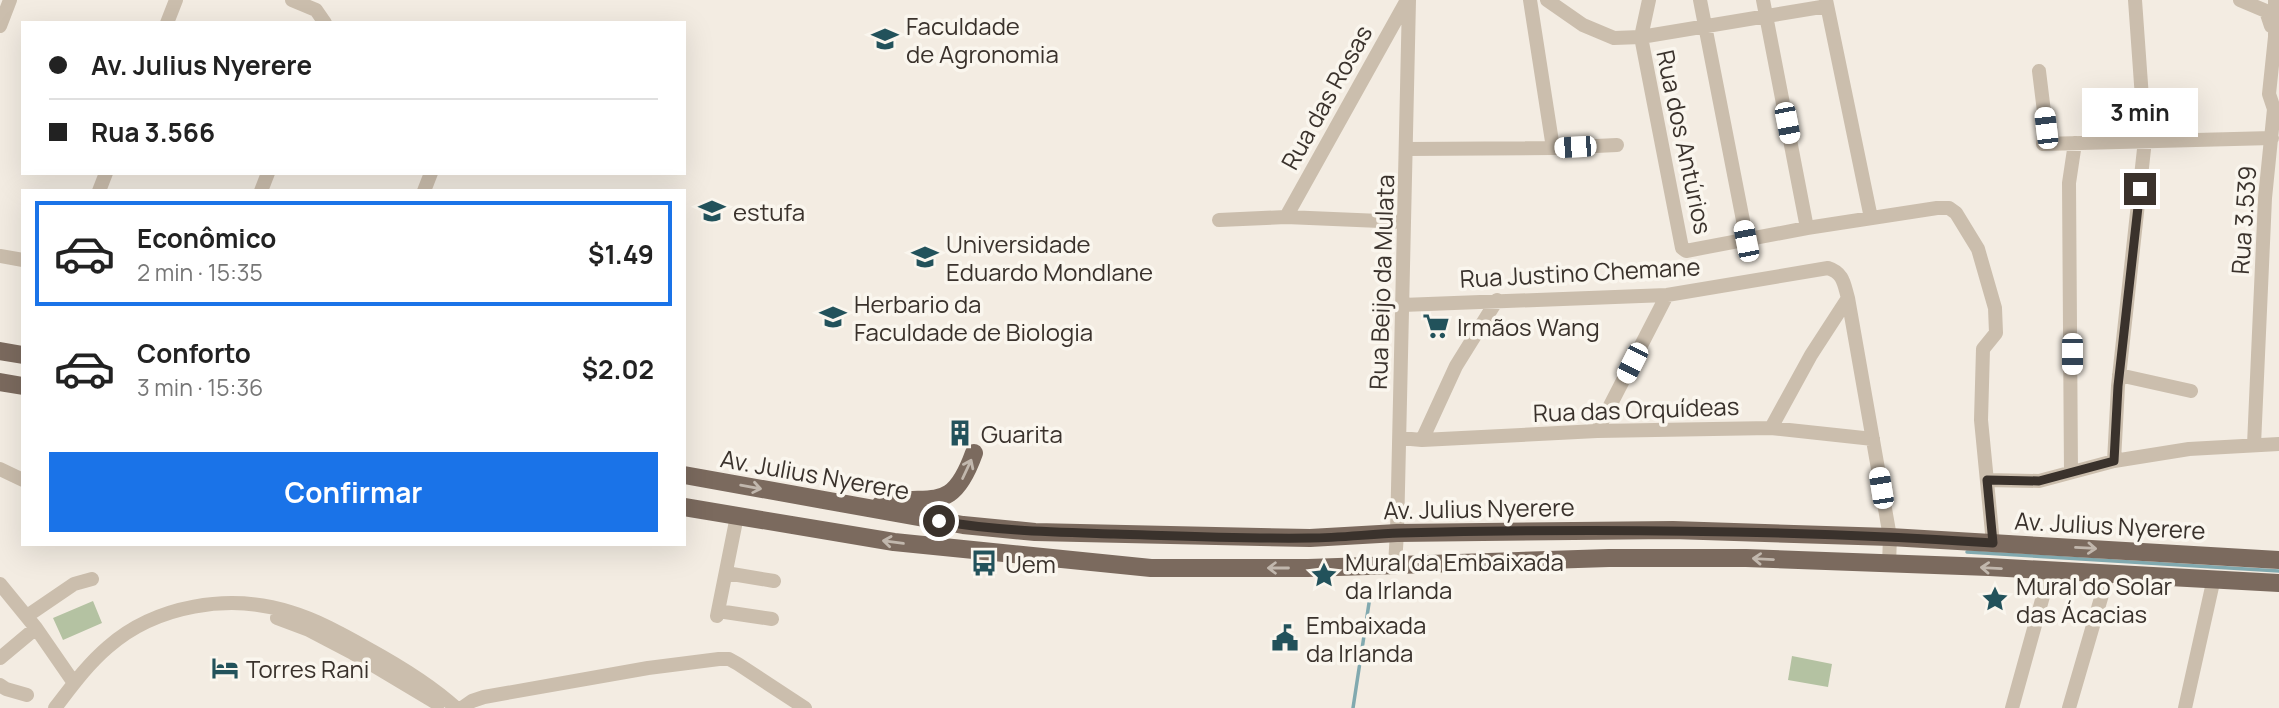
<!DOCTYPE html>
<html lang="pt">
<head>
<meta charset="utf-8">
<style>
	:root { --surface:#fff; --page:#f6f6f6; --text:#222; --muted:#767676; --line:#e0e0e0; --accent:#1a73e8 }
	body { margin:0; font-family:Manrope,sans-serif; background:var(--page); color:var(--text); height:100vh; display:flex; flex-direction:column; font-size:26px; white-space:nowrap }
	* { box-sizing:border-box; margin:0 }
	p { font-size:23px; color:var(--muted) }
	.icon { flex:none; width:38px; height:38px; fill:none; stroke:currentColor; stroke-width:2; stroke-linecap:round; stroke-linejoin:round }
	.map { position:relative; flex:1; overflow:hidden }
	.panel { position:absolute; left:21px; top:189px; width:665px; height:357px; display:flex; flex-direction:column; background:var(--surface); border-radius:0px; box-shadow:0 7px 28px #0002 }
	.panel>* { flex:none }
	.guide { position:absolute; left:21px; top:21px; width:665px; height:154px; border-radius:0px; box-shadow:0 7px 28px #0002; display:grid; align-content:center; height:154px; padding:0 28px; background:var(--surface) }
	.end { position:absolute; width:32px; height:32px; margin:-16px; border:9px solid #3a322c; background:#fff; box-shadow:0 0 0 4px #fff }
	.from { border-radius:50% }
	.bubble { position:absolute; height:49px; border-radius:0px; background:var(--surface); box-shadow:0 7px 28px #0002; font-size:23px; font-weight:700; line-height:49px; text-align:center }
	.car { position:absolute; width:21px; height:42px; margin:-21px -10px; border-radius:9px; box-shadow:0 0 5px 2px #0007; background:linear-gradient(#fff 24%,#345 0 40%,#fff 0 76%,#345 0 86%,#fff 0) }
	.guide b { display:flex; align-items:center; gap:24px; height:66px; font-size:26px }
	.guide b+b { border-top:2px solid var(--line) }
	.guide i { width:18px; height:18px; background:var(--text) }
	ul { padding:12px 0 0; list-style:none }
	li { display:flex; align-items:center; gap:21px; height:105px; margin:0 14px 10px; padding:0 14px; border:4px solid transparent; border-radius:0px }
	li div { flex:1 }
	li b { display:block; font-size:26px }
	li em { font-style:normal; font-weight:700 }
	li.active { border-color:var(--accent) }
	li>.icon { width:63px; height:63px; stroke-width:1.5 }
	.cta { display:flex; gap:14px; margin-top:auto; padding:14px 28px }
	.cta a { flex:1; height:80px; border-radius:0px; background:var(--accent); color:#fff; font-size:28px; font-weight:700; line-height:80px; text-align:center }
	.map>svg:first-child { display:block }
	.green { fill:#b4c2a2 }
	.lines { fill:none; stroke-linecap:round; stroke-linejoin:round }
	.stream { stroke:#81a9af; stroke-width:3.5 }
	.minor { stroke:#cbbead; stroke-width:14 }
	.major { stroke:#7b6a5e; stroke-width:18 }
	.oneway { stroke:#c1b7ad }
	.route { stroke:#3a322c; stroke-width:9 }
	.labels { text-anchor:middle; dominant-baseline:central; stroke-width:7; stroke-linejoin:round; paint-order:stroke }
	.poi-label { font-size:24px; fill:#3a322c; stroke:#faf6ee; text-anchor:start }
	.street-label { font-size:24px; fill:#3a322c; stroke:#faf6ee }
</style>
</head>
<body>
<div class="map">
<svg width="2279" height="708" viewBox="0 0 2279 708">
	<rect width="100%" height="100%" fill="#f3ece2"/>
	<path class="green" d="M93,601L102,623L63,640L53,618Z
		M1792,656L1832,664L1828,687L1788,680Z"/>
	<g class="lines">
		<path class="stream" d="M1967,552L2279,571
			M1353,708L1371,590"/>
		<path class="minor" d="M292,0L316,10L325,23
			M1530,0L1553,148
			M1547,0L1583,25L1614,38L1641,37L1827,6
			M1649,0L1641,37L1682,248L1686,251L1807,228L1937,208H1949L1956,213L1978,249L1995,308L1996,333L1983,349L1981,420L1993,543
			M1700,0L1747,241
			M1763,0L1807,228
			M1826,0L1871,218
			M2240,0L2266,11L2271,26
			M167,23L176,0
			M0,26L10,0
			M2039,71L2046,128L2043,144L2272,138
			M1407,149L1553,148L1617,145
			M99,191L106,173
			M261,191L268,173
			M424,191L431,173
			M1286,217L1407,0
			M1219,220L1286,217L1404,222
			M0,256L23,260
			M1402,305L1667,295L1828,268C1844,273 1844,285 1848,298L1890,537L1889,564
			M2119,375L2191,391
			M1771,428L1811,355L1848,298
			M1597,431L1667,295
			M1400,438L1422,440L1597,431L1771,428L1873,439
			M1422,440L1456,366L1497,300
			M2254,445L2265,198L2274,109L2269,94L2275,37V0
			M2114,461L2118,386L2145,140L2135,0
			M0,469L23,480
			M2071,472L2069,183L2075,143
			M1987,480L2039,481L2114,461L2189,449L2279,444
			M1395,564L1397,533L1409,0
			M726,573L774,581
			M0,584L36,628L74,683
			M718,611L772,619
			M27,616L74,584L92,579
			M717,616L737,516
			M277,618L309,630L351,652L438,704
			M0,658L36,628
			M0,685L6,689L27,695
			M55,708C72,686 87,665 108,647C156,605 229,593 290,612C317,620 342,634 367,648C398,665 430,684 456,708
			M462,708L472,701L484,697L648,668L719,659H729L738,664L805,708
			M2012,708L2050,571
			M2069,708L2108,574
			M2185,708L2214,578"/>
		<path class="major" d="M0,351L23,355
			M0,382L23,386
			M684,475L963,525L1035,532L1310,538L1397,533L1673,530L1890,537L2279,560
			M881,504C932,492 951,517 974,453
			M684,507L894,542L1151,568H1308L1609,558H1746L1989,567L2279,583"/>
	</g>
	<defs><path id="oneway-shaft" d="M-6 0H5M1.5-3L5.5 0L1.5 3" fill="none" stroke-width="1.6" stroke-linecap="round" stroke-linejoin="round" transform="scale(1.75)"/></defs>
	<g class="oneway">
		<use href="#oneway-shaft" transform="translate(967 469) rotate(-65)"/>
		<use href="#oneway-shaft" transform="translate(751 487) rotate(10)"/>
		<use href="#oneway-shaft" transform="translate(893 542) rotate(-172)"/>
		<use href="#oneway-shaft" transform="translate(2086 548) rotate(3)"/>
		<use href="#oneway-shaft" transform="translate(1763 559) rotate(-177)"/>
		<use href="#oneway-shaft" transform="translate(1278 568) rotate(180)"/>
		<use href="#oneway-shaft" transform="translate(1991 568) rotate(-177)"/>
	</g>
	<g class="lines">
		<path class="route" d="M939,521C997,531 1055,532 1114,534C1179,536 1245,539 1310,538C1340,538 1370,534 1400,533C1598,528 1795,530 1993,543L1987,480L2039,481L2114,461L2118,386L2140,189"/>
	</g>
	<defs>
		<g id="university-bare" transform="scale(2.1)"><path d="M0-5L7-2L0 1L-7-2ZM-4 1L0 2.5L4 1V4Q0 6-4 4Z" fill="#22525b" stroke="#faf6ee" stroke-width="2.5" paint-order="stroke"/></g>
		<g id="supermarket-bare" transform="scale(2.1)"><path d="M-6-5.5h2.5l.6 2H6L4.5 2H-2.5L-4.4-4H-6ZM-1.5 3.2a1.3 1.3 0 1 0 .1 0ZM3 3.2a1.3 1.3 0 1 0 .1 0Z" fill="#22525b" stroke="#faf6ee" stroke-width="2.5" paint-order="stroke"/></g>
		<g id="building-bare" transform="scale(2.1)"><path d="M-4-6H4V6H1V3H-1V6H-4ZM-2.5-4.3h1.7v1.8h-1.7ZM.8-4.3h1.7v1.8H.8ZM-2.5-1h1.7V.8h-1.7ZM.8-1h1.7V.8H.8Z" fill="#22525b" stroke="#faf6ee" stroke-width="2.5" paint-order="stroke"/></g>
		<g id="bus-bare" transform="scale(2.1)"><path d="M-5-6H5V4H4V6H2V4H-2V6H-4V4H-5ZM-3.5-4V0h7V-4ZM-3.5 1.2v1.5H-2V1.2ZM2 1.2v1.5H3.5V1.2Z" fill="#22525b" stroke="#faf6ee" stroke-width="2.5" paint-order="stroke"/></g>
		<g id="sight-bare" transform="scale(2.1)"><path d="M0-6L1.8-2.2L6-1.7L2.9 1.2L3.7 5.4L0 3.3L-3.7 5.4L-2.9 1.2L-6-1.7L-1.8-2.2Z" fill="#22525b" stroke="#faf6ee" stroke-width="2.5" paint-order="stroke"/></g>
		<g id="civic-bare" transform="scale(2.1)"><path d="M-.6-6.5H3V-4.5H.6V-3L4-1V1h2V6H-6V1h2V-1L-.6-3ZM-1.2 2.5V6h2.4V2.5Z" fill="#22525b" stroke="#faf6ee" stroke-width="2.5" paint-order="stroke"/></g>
		<g id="hotel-bare" transform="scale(2.1)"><path d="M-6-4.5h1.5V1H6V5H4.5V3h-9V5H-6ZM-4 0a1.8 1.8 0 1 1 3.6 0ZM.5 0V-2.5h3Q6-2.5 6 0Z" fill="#22525b" stroke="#faf6ee" stroke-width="2.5" paint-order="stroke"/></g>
	</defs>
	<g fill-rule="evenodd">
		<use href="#university-bare" x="885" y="39"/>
		<use href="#university-bare" x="712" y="211"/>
		<use href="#university-bare" x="925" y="257"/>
		<use href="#university-bare" x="833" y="317"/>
		<use href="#supermarket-bare" x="1436" y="326"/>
		<use href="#building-bare" x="960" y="433"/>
		<use href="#bus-bare" x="984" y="563"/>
		<use href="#sight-bare" x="1324" y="575"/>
		<use href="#sight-bare" x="1995" y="599"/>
		<use href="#civic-bare" x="1285" y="638"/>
		<use href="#hotel-bare" x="225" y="668"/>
	</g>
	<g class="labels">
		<g class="poi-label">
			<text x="906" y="25">Faculdade<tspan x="906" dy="28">de Agronomia</tspan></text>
			<text x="733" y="211">estufa</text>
			<text x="946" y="243">Universidade<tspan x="946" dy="28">Eduardo Mondlane</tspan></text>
			<text x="854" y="303">Herbario da<tspan x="854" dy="28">Faculdade de Biologia</tspan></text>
			<text x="1457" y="326">Irmãos Wang</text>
			<text x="981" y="433">Guarita</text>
			<text x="1345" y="561">Mural da Embaixada<tspan x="1345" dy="28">da Irlanda</tspan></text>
			<text x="1005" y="563">Uem</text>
			<text x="2016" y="585">Mural do Solar<tspan x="2016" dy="28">das Ácacias</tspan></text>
			<text x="1306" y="624">Embaixada<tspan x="1306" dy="28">da Irlanda</tspan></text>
			<text x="246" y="668">Torres Rani</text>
		</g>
		<g class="street-label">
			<text transform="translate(1326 97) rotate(-61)">Rua das Rosas</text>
			<text transform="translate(1685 142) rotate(78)">Rua dos Antúrios</text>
			<text transform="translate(2243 220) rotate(-86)">Rua 3.539</text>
			<text transform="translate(1580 272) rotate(-3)">Rua Justino Chemane</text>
			<text transform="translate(1381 282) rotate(-88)">Rua Beijo da Mulata</text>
			<text transform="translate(1636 409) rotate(-2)">Rua das Orquídeas</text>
			<text transform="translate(815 474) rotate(10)">Av. Julius Nyerere</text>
			<text transform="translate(1479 508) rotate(-1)">Av. Julius Nyerere</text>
			<text transform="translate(2110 525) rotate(3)">Av. Julius Nyerere</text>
		</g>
	</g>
</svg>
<i class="end from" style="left:939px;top:521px"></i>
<i class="end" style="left:2140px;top:189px"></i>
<div class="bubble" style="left:2082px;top:88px;width:116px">3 min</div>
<i class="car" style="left:1787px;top:123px;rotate:169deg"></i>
<i class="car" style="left:2046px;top:128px;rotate:353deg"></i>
<i class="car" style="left:1575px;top:147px;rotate:267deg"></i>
<i class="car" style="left:1746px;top:241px;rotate:349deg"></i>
<i class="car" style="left:2072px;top:354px;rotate:180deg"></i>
<i class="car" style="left:1632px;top:363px;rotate:207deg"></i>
<i class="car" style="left:1881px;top:488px;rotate:351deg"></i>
<div class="guide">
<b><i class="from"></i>Av. Julius Nyerere</b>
<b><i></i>Rua 3.566</b>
</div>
<section class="panel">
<ul>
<li class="active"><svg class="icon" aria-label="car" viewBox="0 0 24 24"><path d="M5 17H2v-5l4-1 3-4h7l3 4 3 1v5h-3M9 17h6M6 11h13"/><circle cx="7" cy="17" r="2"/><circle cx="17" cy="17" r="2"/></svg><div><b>Econômico</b><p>2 min · 15:35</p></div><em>$1.49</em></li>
<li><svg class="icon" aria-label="car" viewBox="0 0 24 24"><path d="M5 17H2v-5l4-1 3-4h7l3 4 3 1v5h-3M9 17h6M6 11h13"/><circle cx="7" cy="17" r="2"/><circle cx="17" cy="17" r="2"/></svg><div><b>Conforto</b><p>3 min · 15:36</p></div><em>$2.02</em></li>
</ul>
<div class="cta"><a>Confirmar</a></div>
</section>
</div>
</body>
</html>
